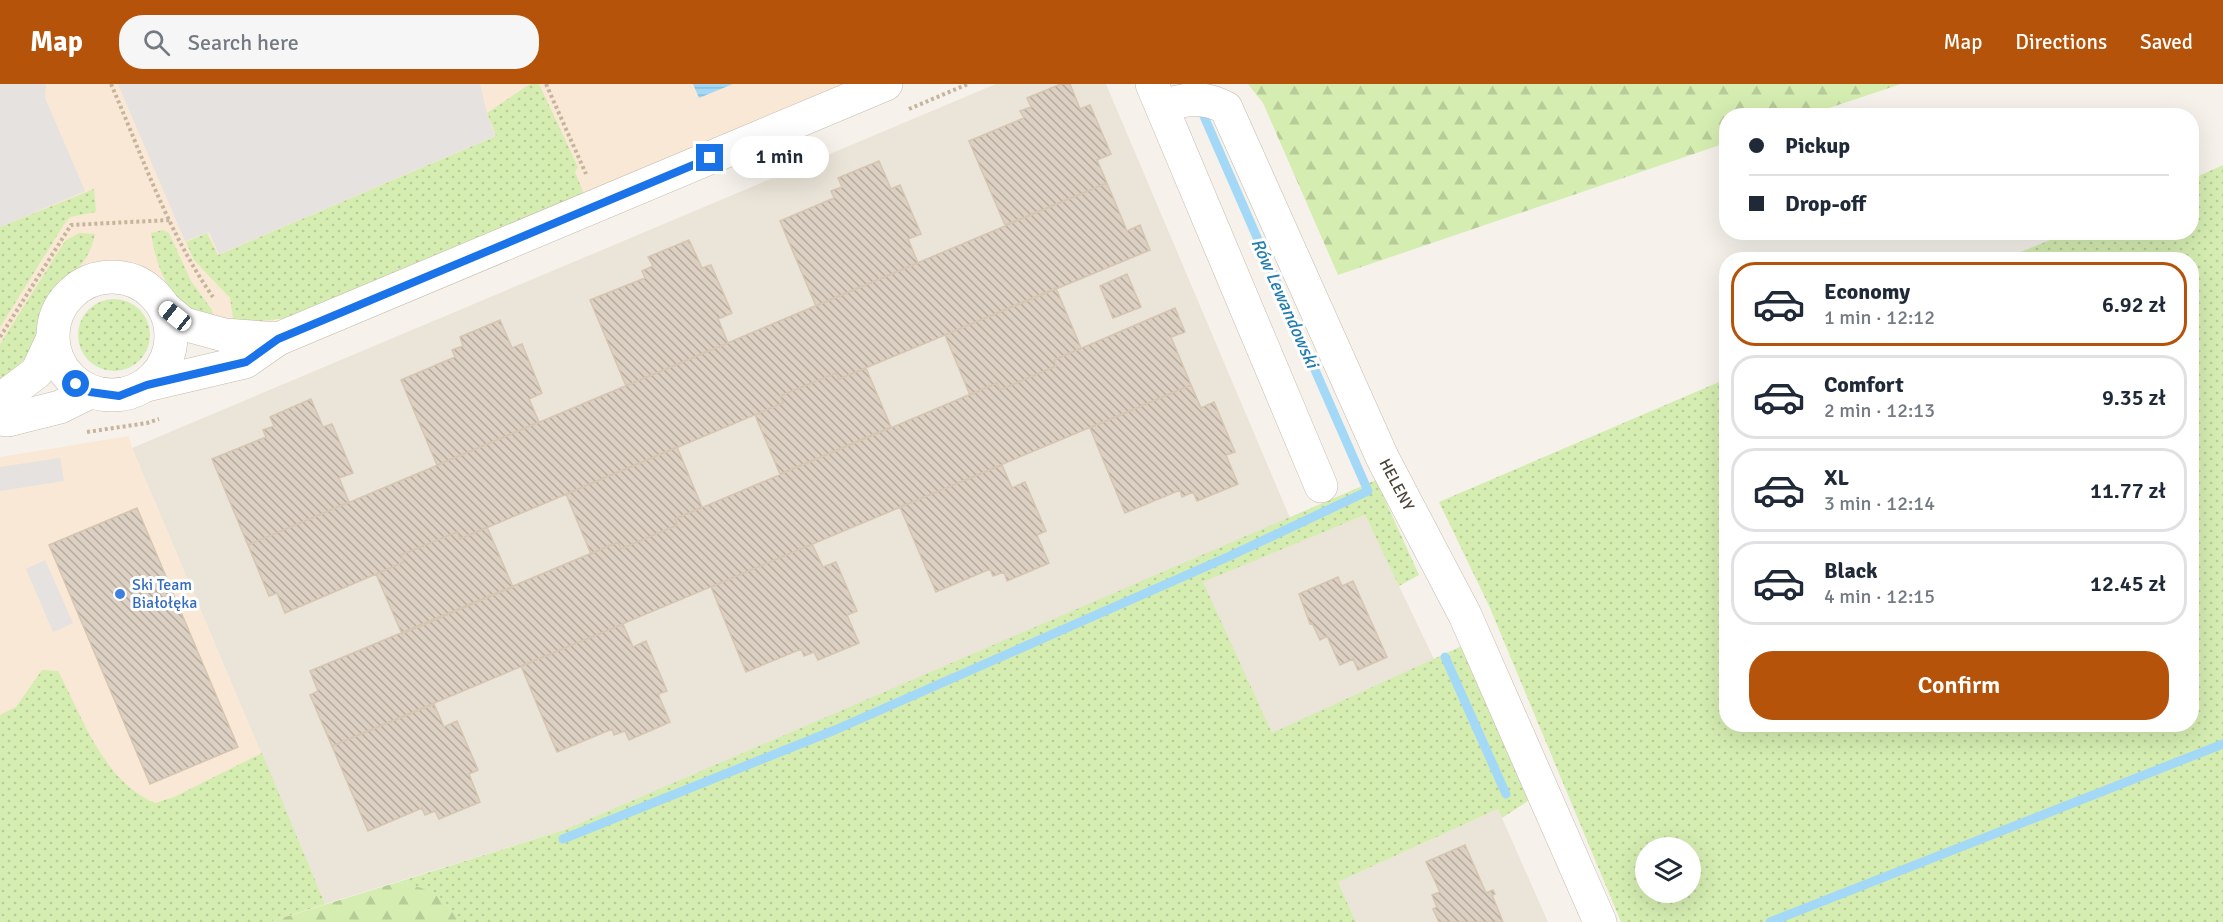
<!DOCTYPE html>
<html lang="en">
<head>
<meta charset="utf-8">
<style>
	:root { --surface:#fff; --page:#f6f6f7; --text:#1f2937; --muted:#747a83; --line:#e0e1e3; --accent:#b45309 }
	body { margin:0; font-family:Signika,sans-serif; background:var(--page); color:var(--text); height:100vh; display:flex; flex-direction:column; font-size:22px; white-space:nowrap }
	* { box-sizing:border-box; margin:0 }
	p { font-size:20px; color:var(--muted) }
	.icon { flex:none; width:33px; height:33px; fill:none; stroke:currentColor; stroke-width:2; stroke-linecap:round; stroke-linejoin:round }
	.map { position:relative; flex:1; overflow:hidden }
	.sheet { position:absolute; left:1719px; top:168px; width:480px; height:480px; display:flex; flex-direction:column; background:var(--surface); border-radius:24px; box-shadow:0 6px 24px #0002 }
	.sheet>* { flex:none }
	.banner { position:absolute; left:1719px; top:24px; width:480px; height:132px; border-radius:24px; box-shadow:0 6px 24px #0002; display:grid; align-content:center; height:132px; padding:0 30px; background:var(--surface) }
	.tools { position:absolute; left:1635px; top:753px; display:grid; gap:12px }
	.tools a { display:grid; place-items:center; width:66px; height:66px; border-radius:50%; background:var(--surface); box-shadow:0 6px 24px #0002; font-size:30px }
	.end { position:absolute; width:27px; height:27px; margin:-14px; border:8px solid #1a73e8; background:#fff; box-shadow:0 0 0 3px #fff }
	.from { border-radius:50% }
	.bubble { position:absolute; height:42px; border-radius:21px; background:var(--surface); box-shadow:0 6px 24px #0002; font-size:20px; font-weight:600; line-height:42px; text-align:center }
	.car { position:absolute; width:18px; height:36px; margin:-18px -9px; border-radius:8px; box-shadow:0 0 4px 2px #0007; background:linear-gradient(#fff 24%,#345 0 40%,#fff 0 76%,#345 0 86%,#fff 0) }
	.banner b { display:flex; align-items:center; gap:21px; height:57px; font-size:22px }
	.banner b+b { border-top:2px solid var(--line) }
	.banner i { width:15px; height:15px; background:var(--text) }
	ul { padding:10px 0 0; list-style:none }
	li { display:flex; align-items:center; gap:18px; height:84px; margin:0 12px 9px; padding:0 18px; border:3px solid var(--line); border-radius:24px }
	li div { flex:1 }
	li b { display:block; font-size:22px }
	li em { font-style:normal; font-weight:600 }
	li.active { border-color:var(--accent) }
	li>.icon { width:54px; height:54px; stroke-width:1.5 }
	.button { display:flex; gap:12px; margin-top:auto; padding:12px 30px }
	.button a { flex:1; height:69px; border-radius:24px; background:var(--accent); color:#fff; font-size:24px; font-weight:600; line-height:69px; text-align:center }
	header { display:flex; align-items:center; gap:36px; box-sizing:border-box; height:84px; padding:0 30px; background:var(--accent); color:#fff }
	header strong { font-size:28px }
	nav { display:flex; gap:33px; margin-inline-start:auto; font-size:21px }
	.search { width:420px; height:54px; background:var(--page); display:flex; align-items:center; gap:15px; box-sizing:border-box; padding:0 21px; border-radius:24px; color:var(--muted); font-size:22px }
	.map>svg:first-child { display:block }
	.residential { fill:#ebe4d8 }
	.commercial { fill:#f9e8d5 }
	.grass { fill:url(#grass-dots); fill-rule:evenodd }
	.forest { fill:url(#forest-firs) }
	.parking { fill:#e5e2df }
	.water { fill:url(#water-rules) }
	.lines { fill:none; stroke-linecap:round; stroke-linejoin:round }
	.stream { stroke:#a3d9f7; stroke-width:9 }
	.building { fill:url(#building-back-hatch); stroke:#d5c5b1; stroke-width:1.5 }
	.minor-casing { stroke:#c3baac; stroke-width:34 }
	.path { stroke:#c6b59c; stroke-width:4; stroke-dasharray:3 3; stroke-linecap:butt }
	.minor { stroke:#fff; stroke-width:33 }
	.route { stroke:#1a73e8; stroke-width:8 }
	.shop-dot { fill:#3f7fe0; stroke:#fff; stroke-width:2 }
	.labels { text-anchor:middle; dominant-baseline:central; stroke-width:6; stroke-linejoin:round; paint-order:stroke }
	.street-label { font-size:16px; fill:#4c4337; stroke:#fff }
	.shop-label { font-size:16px; fill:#366cbe; stroke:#fff; text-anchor:start }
	.water-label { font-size:18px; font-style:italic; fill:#247db1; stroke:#fff }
</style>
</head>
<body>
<header>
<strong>Map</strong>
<div class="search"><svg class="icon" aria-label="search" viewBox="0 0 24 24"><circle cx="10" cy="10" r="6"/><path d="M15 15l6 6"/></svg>Search here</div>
<nav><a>Map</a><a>Directions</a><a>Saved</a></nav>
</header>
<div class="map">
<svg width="2223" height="838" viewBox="0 0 2223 838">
	<defs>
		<pattern id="grass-dots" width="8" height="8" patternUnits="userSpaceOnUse" patternTransform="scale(1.5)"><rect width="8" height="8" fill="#d5edb1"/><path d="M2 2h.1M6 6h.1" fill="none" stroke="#b8cc99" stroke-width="1.8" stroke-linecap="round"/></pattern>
		<pattern id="forest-firs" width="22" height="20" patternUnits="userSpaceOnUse" patternTransform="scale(1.5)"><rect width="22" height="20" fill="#d5edb1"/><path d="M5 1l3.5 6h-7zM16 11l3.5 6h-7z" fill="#b8cc99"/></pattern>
		<pattern id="water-rules" width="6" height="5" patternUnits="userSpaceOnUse" patternTransform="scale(1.5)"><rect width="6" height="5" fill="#a3d9f7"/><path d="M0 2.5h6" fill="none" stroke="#8ebbd4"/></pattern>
		<pattern id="building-back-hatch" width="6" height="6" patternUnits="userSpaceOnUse" patternTransform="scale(1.5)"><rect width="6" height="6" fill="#dcd0c2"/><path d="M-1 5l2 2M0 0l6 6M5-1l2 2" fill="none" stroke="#b5aa9e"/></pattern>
	</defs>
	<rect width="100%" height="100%" fill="#f6f2eb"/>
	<path class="residential" d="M996,0H1106L1290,434L564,746L325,820L132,364Z
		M1365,431L1434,575L1272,650L1202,498Z
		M1498,725L1548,838H1356L1338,798Z"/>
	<path class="commercial" d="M0,0H845L308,226L272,237L215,238L176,214L161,192L131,179L110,177L82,182L57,204L43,226L38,253L0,299Z
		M129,352L132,364L325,820L269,838H0V373Z"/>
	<path class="grass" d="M530,0H539L578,83L575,88L584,110L287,234L234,240L230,214L194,176L186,158L207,149L218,171L496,52L487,29Z
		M2223,81V838H1621L1490,524L1439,418L1726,295V640H2192V176L2004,175L2067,149L2192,148V95ZM1646,764H1690V808H1646Z
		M94,105L96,128L70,133L65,139L0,243V143Z
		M163,146L169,149L191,197L212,226L215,238C173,223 158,192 151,149Z
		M79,149L95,150C87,188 66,188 48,217C42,228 42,240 38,252C31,271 15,286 0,299V260L65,157Z
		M78 251a36 36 0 1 1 72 0a36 36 0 1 1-72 0Z
		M1376,396L1419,491L1399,502L1365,431L1203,498L1272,649L1464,561L1530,712L1528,717L1502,734L1498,725L1338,798L1356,838H458C442,807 430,807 398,798L564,746Z
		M42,586L58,587C83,634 103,697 155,719L174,713L262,669L325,820L269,838H0V631L16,623Z"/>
	<path class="forest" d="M1248,0H1901L1808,31L1726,32V59L1338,191L1263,19Z
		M398,798C430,806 442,807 458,838H269Z"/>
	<path class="parking" d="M0,0H46L45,14L85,107L0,143Z
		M118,0H480L487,30L495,52L219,170L209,148L185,157Z
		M60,374L64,397L0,407V383Z
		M45,476L73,539L53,548L26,485Z"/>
	<path class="water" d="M693,0H733L699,14Z"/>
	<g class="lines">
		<path class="stream" d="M1445,573L1506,710
			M563,755L835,646L1230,472L1368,407L1203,30
			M1770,838L2223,660"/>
	</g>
	<path class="building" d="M1061,0H1070L1080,25L1090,21L1111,70L1097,76L1107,99L1005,141L969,57L1024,34L1020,27L1031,23L1027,14Z
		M879,77L891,105L900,101L921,150L908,155L918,179L816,222L780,137L834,114L831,107L842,103L838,94Z
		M1107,99L1127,147L1140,141L1150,166L839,295L836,289L780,312L783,319L460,455L457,448L401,471L404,478L285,529L277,509L269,512L248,461Z
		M689,156L702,184L711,181L732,229L718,235L728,259L626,302L590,216L645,194L642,187L653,182L648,173Z
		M1127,190L1141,223L1113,234L1100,202Z
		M1056,204L1081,264L1054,276L1056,282L1000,306L997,299L970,311L945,251Z
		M1175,224L1185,248L1171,253L1191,301L332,662L310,611L318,607L310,587L618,458L621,465L677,441L675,435L997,299L1000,306L1056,282L1054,276Z
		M500,236L512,264L522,260L542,309L529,315L539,338L437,381L401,296L455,273L452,266L463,262L460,253Z
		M866,284L891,343L780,390L755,331L783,319L780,312L836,289L839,295Z
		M1191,301L1201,324L1214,318L1235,368L1226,371L1238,400L1197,417L1193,408L1182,413L1180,406L1125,429L1090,344Z
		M311,315L323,343L332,340L353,389L339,394L349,418L248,461L212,375L266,353L263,346L274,342L270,333Z
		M677,363L702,423L675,435L677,441L621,465L618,458L591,470L566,410Z
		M1002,381L1012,404L1025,398L1046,447L1037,451L1049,479L1007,497L1004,488L993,492L990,485L936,508L900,423Z
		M137,424L238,663L150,700L49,461Z
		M487,443L513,503L402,550L376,490L404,478L401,471L457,448L460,455Z
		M812,460L823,483L836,478L857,527L847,531L859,559L818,576L814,568L804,572L801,565L746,588L711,503Z
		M1338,493L1342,502L1353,497L1387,573L1358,586L1353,575L1340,581L1327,552L1320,556L1312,539L1310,540L1299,510Z
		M623,540L633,563L646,557L667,607L658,610L670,638L629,656L625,647L614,651L612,645L557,668L521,582Z
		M434,620L444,643L457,637L478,686L469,690L480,718L439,735L435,727L425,731L422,724L368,747L332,662Z
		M1465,761L1486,809L1493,806L1495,810L1492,811L1503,838H1439L1433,825L1437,823L1432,811L1440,808L1426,778Z"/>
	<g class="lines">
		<g class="minor-casing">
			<g id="minor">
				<path d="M1152,0L1321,402"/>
				<path id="s1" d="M1162,23C1185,14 1204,12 1226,24L1383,375L1465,531L1600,838"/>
				<circle cx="112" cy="252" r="59"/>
				<path d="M165,224L184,240L224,251L278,255"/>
				<path d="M147,301L245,278L278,255L886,0"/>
				<path d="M0,316L37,288L52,256"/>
				<path d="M0,335L8,336L60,323L90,308"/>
			</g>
		</g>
		<path class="path" d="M111,0C142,71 168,149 213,213
			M546,0L586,90
			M909,25L968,0
			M0,253L71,141L170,136
			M87,348L147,339L159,335"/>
		<use href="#minor" class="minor"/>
	</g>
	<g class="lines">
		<path class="route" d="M76,300L90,308L119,312L147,301L246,278L278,255L710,74"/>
	</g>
	<circle class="shop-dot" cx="120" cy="510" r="6"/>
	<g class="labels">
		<g class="street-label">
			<text stroke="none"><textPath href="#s1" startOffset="480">HELENY</textPath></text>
		</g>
		<g class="shop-label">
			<text x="132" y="501">Ski Team<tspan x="132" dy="18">Białołęka</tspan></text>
		</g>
		<g class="water-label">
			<text transform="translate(1285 219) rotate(66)">Rów Lewandowski</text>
		</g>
	</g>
</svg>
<div class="tools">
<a><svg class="icon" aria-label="layers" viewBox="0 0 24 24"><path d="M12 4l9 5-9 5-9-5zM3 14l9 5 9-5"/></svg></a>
</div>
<i class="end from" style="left:76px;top:300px"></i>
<i class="end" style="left:710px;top:74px"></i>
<div class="bubble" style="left:730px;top:52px;width:99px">1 min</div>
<i class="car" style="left:175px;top:232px;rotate:309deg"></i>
<div class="banner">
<b><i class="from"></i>Pickup</b>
<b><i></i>Drop-off</b>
</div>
<section class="sheet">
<ul>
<li class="active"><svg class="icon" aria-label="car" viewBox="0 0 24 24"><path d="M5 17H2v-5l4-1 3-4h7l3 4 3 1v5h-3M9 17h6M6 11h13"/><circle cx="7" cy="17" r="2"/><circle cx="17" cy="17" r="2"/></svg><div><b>Economy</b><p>1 min · 12:12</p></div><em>6.92 zł</em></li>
<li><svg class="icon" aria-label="car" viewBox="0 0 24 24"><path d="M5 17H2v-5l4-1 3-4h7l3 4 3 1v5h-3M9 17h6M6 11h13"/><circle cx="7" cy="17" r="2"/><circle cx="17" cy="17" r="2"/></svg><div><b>Comfort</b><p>2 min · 12:13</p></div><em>9.35 zł</em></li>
<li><svg class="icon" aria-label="car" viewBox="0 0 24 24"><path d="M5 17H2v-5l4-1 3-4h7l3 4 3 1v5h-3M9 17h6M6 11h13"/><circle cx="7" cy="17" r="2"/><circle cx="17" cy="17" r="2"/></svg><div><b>XL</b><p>3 min · 12:14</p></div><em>11.77 zł</em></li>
<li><svg class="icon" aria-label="car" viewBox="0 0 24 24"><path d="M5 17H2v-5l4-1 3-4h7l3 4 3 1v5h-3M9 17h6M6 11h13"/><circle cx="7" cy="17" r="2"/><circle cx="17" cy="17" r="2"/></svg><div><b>Black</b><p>4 min · 12:15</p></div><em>12.45 zł</em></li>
</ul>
<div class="button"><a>Confirm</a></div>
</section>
</div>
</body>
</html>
